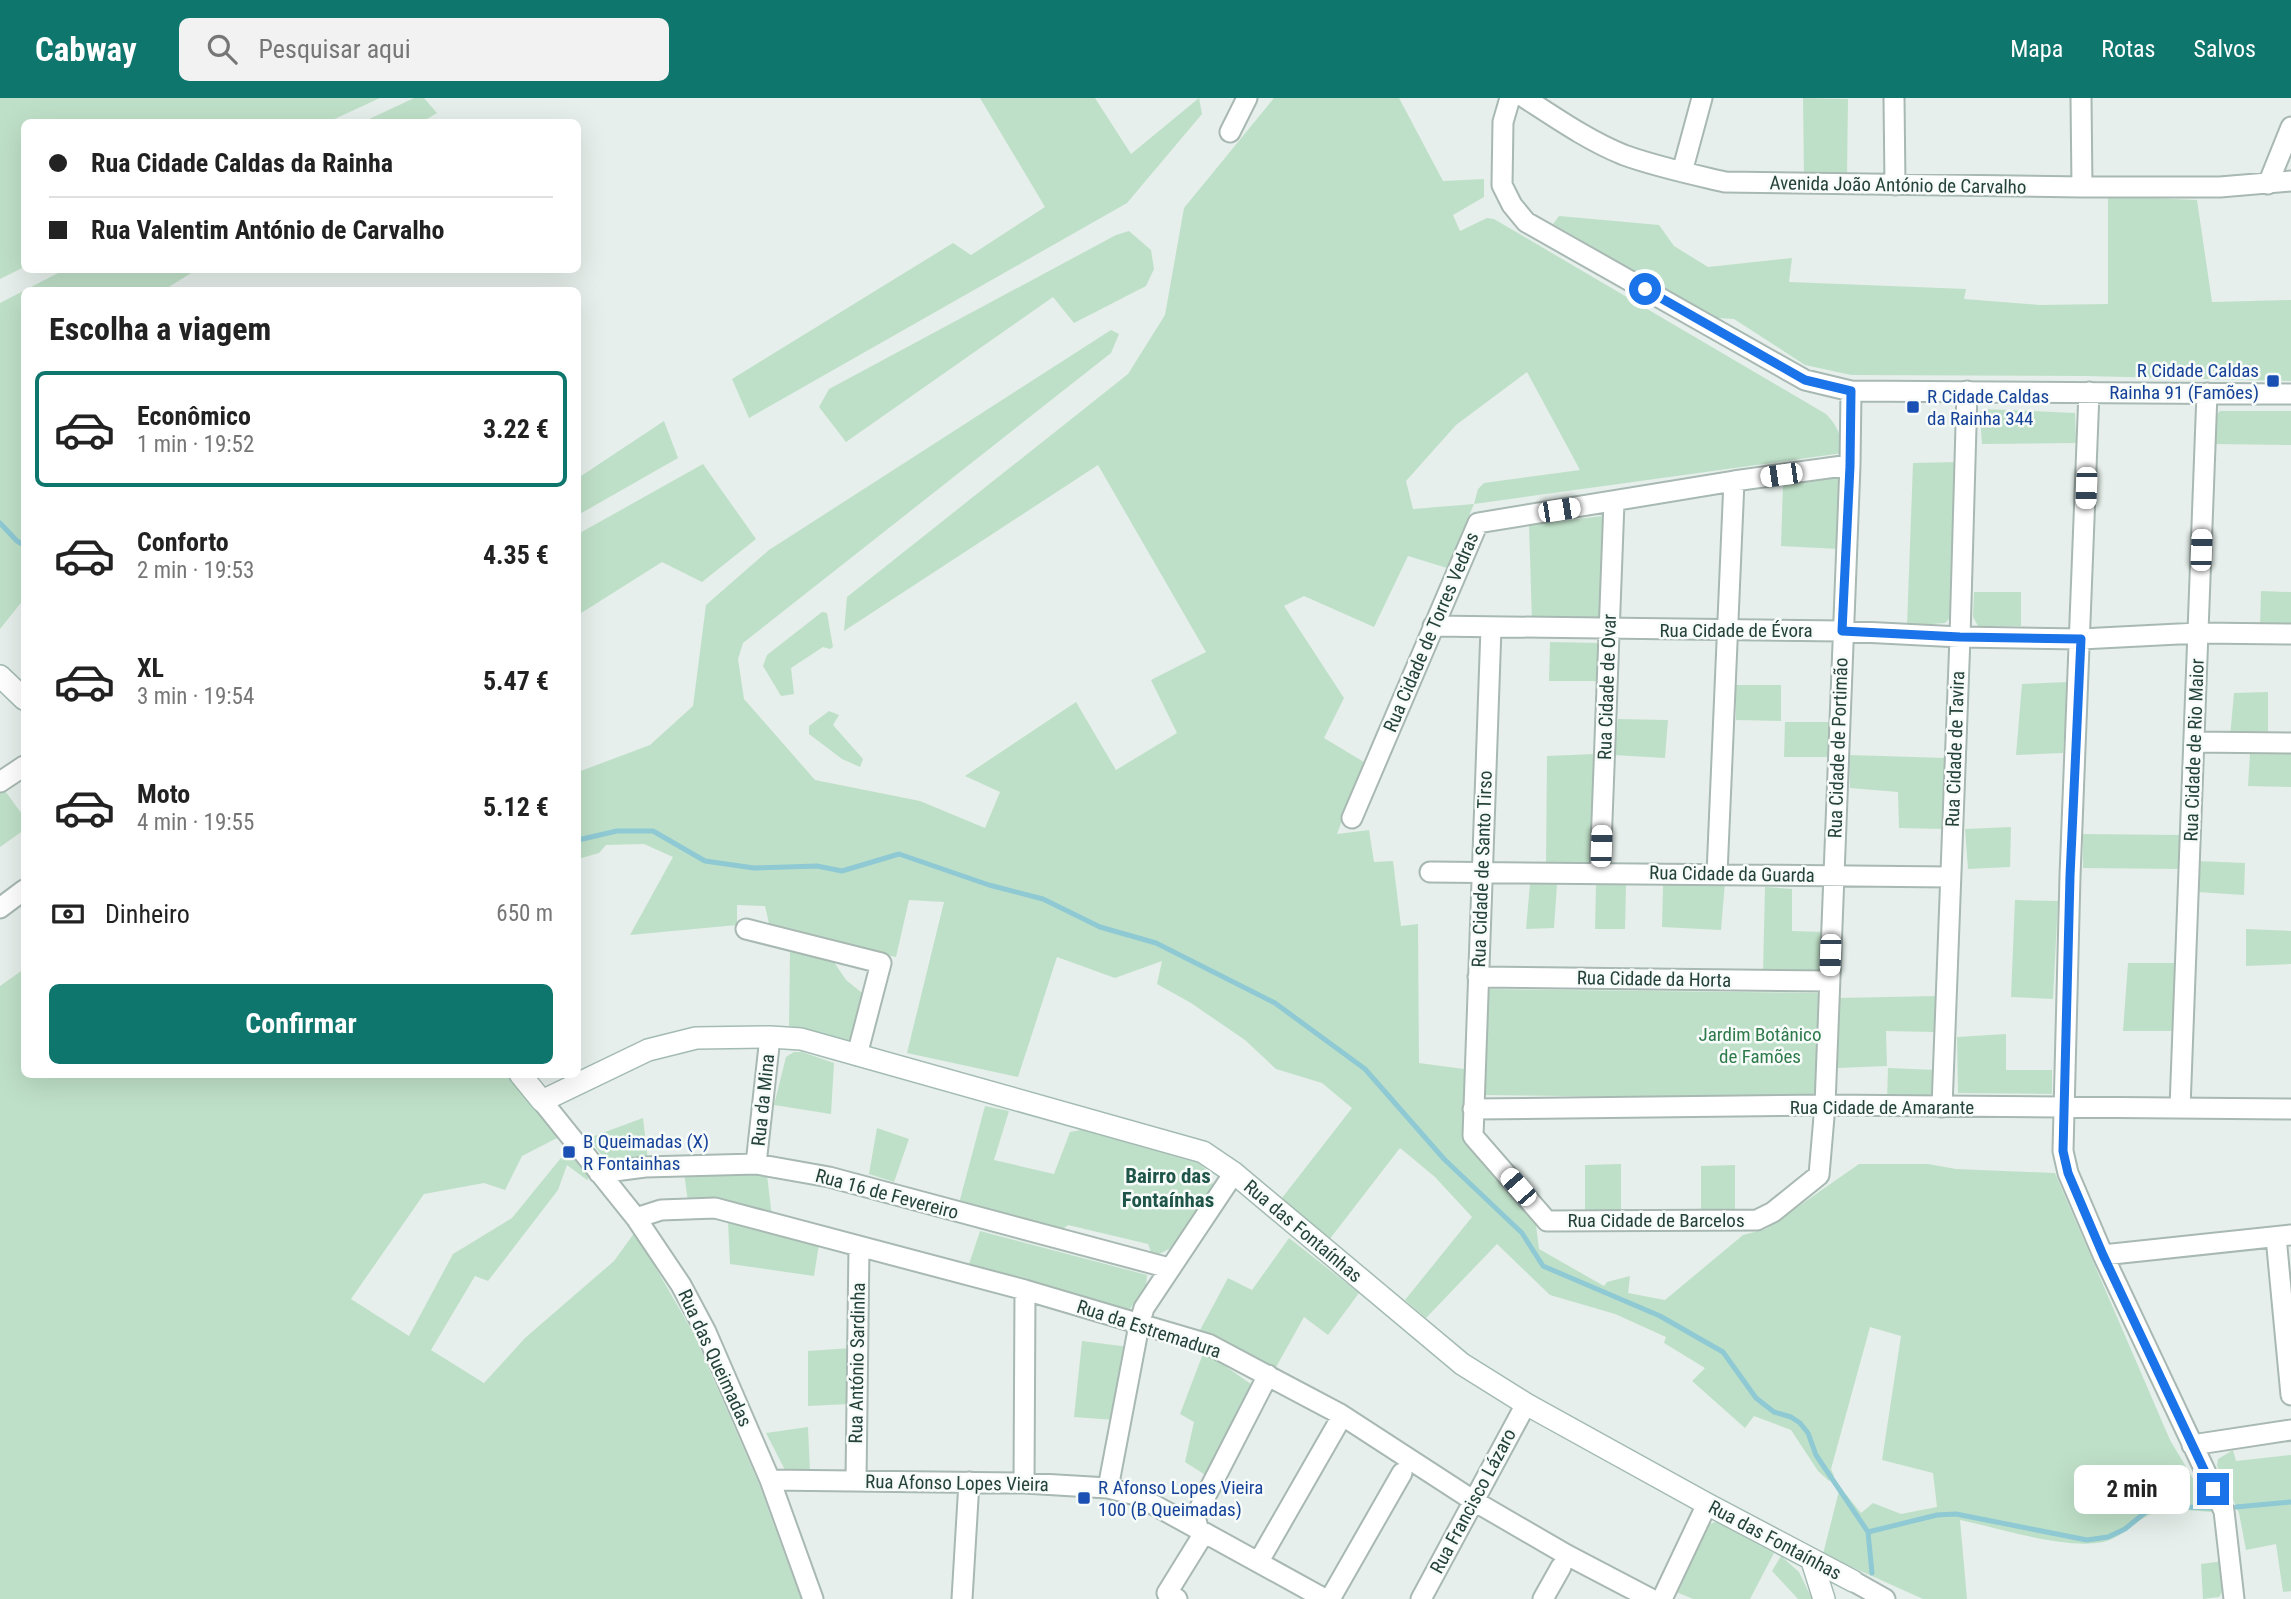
<!DOCTYPE html>
<html lang="pt">
<head>
<meta charset="utf-8">
<style>
	:root { --surface:#fff; --page:#f2f2f2; --text:#222; --muted:#767676; --line:#e0e0e0; --accent:#0f766e }
	body { margin:0; font-family:"Roboto Condensed",sans-serif; background:var(--page); color:var(--text); height:100vh; display:flex; flex-direction:column; font-size:26px; white-space:nowrap }
	* { box-sizing:border-box; margin:0 }
	p { font-size:23px; color:var(--muted) }
	.icon { flex:none; width:38px; height:38px; fill:none; stroke:currentColor; stroke-width:2; stroke-linecap:round; stroke-linejoin:round }
	.map { position:relative; flex:1; overflow:hidden }
	.side { position:absolute; left:21px; top:189px; width:560px; height:791px; display:flex; flex-direction:column; background:var(--surface); border-radius:10px; box-shadow:0 7px 28px #0002 }
	.side>* { flex:none }
	.banner { position:absolute; left:21px; top:21px; width:560px; height:154px; border-radius:10px; box-shadow:0 7px 28px #0002; display:grid; align-content:center; height:154px; padding:0 28px; background:var(--surface) }
	.end { position:absolute; width:32px; height:32px; margin:-16px; border:9px solid #1a73e8; background:#fff; box-shadow:0 0 0 4px #fff }
	.from { border-radius:50% }
	.bubble { position:absolute; height:49px; border-radius:10px; background:var(--surface); box-shadow:0 7px 28px #0002; font-size:23px; font-weight:700; line-height:49px; text-align:center }
	.car { position:absolute; width:21px; height:42px; margin:-21px -10px; border-radius:9px; box-shadow:0 0 5px 2px #0007; background:linear-gradient(#fff 24%,#345 0 40%,#fff 0 76%,#345 0 86%,#fff 0) }
	.banner b { display:flex; align-items:center; gap:24px; height:66px; font-size:26px }
	.banner b+b { border-top:2px solid var(--line) }
	.banner i { width:18px; height:18px; background:var(--text) }
	ul { padding:0; list-style:none }
	li { display:flex; align-items:center; gap:21px; height:116px; margin:0 14px 10px; padding:0 14px; border:4px solid transparent; border-radius:10px }
	li div { flex:1 }
	li b { display:block; font-size:26px }
	li em { font-style:normal; font-weight:700 }
	li.on { border-color:var(--accent) }
	li>.icon { width:63px; height:63px; stroke-width:1.5 }
	h2 { padding:0 28px; font-size:32px; line-height:84px }
	.pay { display:flex; align-items:center; gap:18px; height:77px; padding:0 28px; font-size:26px }
	.pay p { margin-inline-start:auto }
	.primary-button { display:flex; gap:14px; margin-top:auto; padding:14px 28px }
	.primary-button a { flex:1; height:80px; border-radius:10px; background:var(--accent); color:#fff; font-size:28px; font-weight:700; line-height:80px; text-align:center }
	header { display:flex; align-items:center; gap:42px; box-sizing:border-box; height:98px; padding:0 35px; background:var(--accent); color:#fff }
	header strong { font-size:33px }
	nav { display:flex; gap:38px; margin-inline-start:auto; font-size:24px }
	.search { width:490px; height:63px; background:var(--page); display:flex; align-items:center; gap:18px; box-sizing:border-box; padding:0 24px; border-radius:10px; color:var(--muted); font-size:26px }
	.map>svg:first-child { display:block }
	.green { fill:#bfe0c8; fill-rule:evenodd }
	.lines { fill:none; stroke-linecap:round; stroke-linejoin:round }
	.stream { stroke:#8ec9d4; stroke-width:5 }
	.street-casing { stroke:#a8b8b2; stroke-width:23 }
	.secondary-casing { stroke:#a4bbb3; stroke-width:24 }
	.street { stroke:#fff; stroke-width:19 }
	.secondary { stroke:#fff; stroke-width:21 }
	.route { stroke:#1a73e8; stroke-width:9 }
	.transit-dot { fill:#1a4fb4; stroke:#f7fbf9; stroke-width:2.5 }
	.labels { text-anchor:middle; dominant-baseline:central; stroke-width:5; stroke-linejoin:round; paint-order:stroke }
	.street-label { font-size:19px; fill:#24423a; stroke:#f7fbf9 }
	.transit-label { font-size:19px; fill:#164399; stroke:#f7fbf9; text-anchor:start }
	.park-label { font-size:19px; fill:#2d7a4b; stroke:#f7fbf9 }
	.neighbourhood-label { font-size:21px; font-weight:bold; fill:#1f5548; stroke:#f7fbf9 }
</style>
</head>
<body>
<header>
<strong>Cabway</strong>
<div class="search"><svg class="icon" aria-label="search" viewBox="0 0 24 24"><circle cx="10" cy="10" r="6"/><path d="M15 15l6 6"/></svg>Pesquisar aqui</div>
<nav><a>Mapa</a><a>Rotas</a><a>Salvos</a></nav>
</header>
<div class="map">
<svg width="2291" height="1501" viewBox="0 0 2291 1501">
	<rect width="100%" height="100%" fill="#e6efeb"/>
	<path class="green" d="M0,0H380L328,24H24V169L0,181Z
		M414,0H424L437,15L422,24H363Z
		M980,0H1095L1131,56L1199,0L1202,16L1127,105L749,320L732,281L953,145L971,157L1045,109Z
		M1274,0H1399L1443,83L1484,81V99L1453,117L1460,133L1487,120L1494,121L1826,316C1838,328 1841,338 1843,355L1474,406L1447,470L1408,458L1374,529L1304,498L1284,508L1344,600L1324,640L1364,664L1337,736L1369,732L1374,764L1393,763L1401,828L1418,826L1419,965L1464,971L1465,1042L1536,1127L1539,1151L1604,1188L1607,1184L1630,1178L1628,1195L1665,1202L1743,1137L1766,1131L1859,1066H1928L1956,1071L2055,1075L2170,1342L2213,1414C2193,1413 2168,1408 2149,1417C2133,1425 2121,1440 2103,1444C2065,1452 1999,1430 1960,1422L1967,1501H1923L1823,1456L1840,1389L1861,1415L1873,1405L1901,1416L1937,1409L1933,1375L1882,1362L1901,1238L1870,1229L1831,1371L1834,1378L1829,1383L1818,1373L1791,1332L1754,1318L1745,1330L1692,1283L1705,1270L1664,1245L1666,1239L1615,1216L1550,1197L1497,1146L1426,1220L1405,1202L1472,1119L1435,1079L1400,1050L1329,1142L1282,1100L1352,1010L1322,985L1276,971L1245,942L1191,905L1157,886L1162,863L1115,880L1057,859L1018,979L907,955L944,804L909,802L896,859L770,830L765,808L737,807V827L630,837L673,759L644,746L606,747L599,755L578,761V674L650,647L693,608L706,507L769,452L1111,232L1119,236L1111,255L743,545L738,561L744,601L815,682L920,703L985,730L1000,694L965,678L1076,604L1116,672L1177,635L1151,582L1206,554L1098,367L844,533L847,499L1128,276L1165,217L1184,110ZM1527,274L1580,372L1484,385L1478,391L1474,406L1413,411L1406,383L1456,327Z
		M1803,0L1848,1L1847,79L1804,78Z
		M2108,98L2197,102L2212,204L2291,202V283L2085,278L1851,277L1805,267L1734,221L1716,220L1553,126L1559,118L1659,127L1674,148L1708,169L1792,160L1789,184L1966,191L1964,201L2040,207L2108,206Z
		M1129,133L1151,152L1154,171L1146,188L1074,225L1053,199L846,344L819,309L829,291L1116,137Z
		M64,172H196L164,192H24V501L0,531V205Z
		M1985,311L2075,315L2076,345L1982,346L1980,314Z
		M2220,313H2291V347L2215,346L2217,316Z
		M664,323L678,360L578,417V380Z
		M1958,364L1950,520L1945,525L1907,528L1913,365Z
		M703,366L756,441L702,484L662,464L578,517V436Z
		M1839,380L1843,384L1838,451L1781,448L1783,386Z
		M1602,418L1606,424L1604,518L1595,523L1532,524L1529,427Z
		M2261,493L2291,494V530L2260,529Z
		M1974,494H2021V528H1978L1973,519Z
		M822,514L827,515L833,549L830,551L823,549L791,570L794,596L781,598L763,568L767,557Z
		M1550,544L1597,545L1600,549L1597,583H1549Z
		M2068,584L2063,655L2016,657L2022,586Z
		M1736,587H1781V623L1736,622Z
		M2268,594V639H2230L2234,595Z
		M829,613L839,617L833,627L863,661L860,669L842,661L809,636V628Z
		M1618,621L1668,622L1665,660L1614,657Z
		M1785,624H1834L1833,659H1784Z
		M2291,655V689L2248,688L2250,656Z
		M1595,656L1591,762L1588,765L1546,767L1547,658Z
		M1849,657L1947,660L1944,731L1899,730L1898,694L1850,690Z
		M3,690L24,719V732L0,749V692Z
		M2011,729L2010,769L1968,771L1965,731Z
		M2083,736L2180,737V771L2083,770Z
		M2197,763L2245,765L2244,797L2197,794Z
		M1725,784L1721,832L1662,829L1663,787Z
		M1530,786H1557L1554,830L1526,831Z
		M1596,787H1626L1625,831H1595Z
		M1765,789L1792,791V833L1824,834L1823,874L1763,875Z
		M2015,802L2058,803L2053,901L2011,899Z
		M2246,831L2291,833V866L2246,868Z
		M790,854L834,864L846,882L866,898L851,943L789,928Z
		M2128,865H2176L2174,933H2123Z
		M24,871V976L509,977L561,1038L522,1058L505,1092L484,1085L424,1096L351,1201L409,1238L453,1156L512,1120L569,1050L591,1077L587,1082L567,1067L558,1092L488,1183L475,1178L431,1252L484,1285L525,1240L614,1163L635,1134L694,1236L759,1386L801,1501H0V888Z
		M1486,891L1819,895L1817,1001L1485,997Z
		M1938,898L1934,934L1886,933L1887,968L1838,970L1837,900Z
		M2006,936V972H2052V996L1958,995L1957,939Z
		M794,954H802L834,965L831,1016L774,1007L786,959Z
		M1888,970L1936,972L1934,1005L1887,1003Z
		M985,1008L1009,1013L994,1062L1054,1076L1070,1034L1081,1032L1198,1065C1206,1071 1215,1079 1212,1091L1171,1150L1157,1157L1151,1154L1148,1146L1068,1127L1060,1133L958,1109Z
		M643,1020L648,1063C611,1065 611,1072 589,1040Z
		M877,1030L909,1041L894,1084L869,1076Z
		M1621,1066V1112H1585V1067Z
		M1735,1067V1115H1701V1068Z
		M727,1073L767,1077L772,1119L688,1104L684,1075Z
		M728,1123L819,1146L814,1178L730,1166Z
		M980,1133L1147,1177L1146,1188L1130,1211L968,1169Z
		M1289,1140L1359,1195L1328,1237L1304,1219L1275,1271L1199,1234L1228,1180L1252,1192Z
		M1082,1243L1129,1249L1115,1322L1074,1319Z
		M851,1250L850,1306L808,1308V1253Z
		M1204,1253L1255,1289L1207,1378L1185,1364L1194,1324L1180,1316Z
		M808,1329L810,1373L785,1372L766,1335Z
		M2233,1352L2236,1363L2291,1357V1493L2283,1494L2276,1446L2246,1452L2239,1415L2217,1368L2218,1361Z
		M1716,1424L1774,1455L1750,1501H1693L1674,1493L1709,1426Z
		M1781,1458L1799,1474L1812,1501H1798L1772,1473Z
		M2223,1463L2222,1494L2219,1499L2203,1501L2201,1466Z"/>
	<g class="lines">
		<path class="stream" d="M0,425L17,443L24,447
			M578,742L617,733H653L705,763L754,770L817,768L842,773L899,756L989,787L1043,801L1100,829L1156,845L1275,905L1365,971L1444,1061L1522,1135L1543,1168L1660,1218L1723,1254L1756,1300L1774,1314L1791,1319L1800,1325L1808,1335L1816,1357L1868,1434L1872,1475
			M2236,1409L2291,1404
			M1868,1434L1937,1417L1956,1416L2087,1442L2108,1439L2125,1431L2148,1412L2163,1408L2211,1410"/>
		<g class="street-casing">
			<path id="street" d="M1510,0L1503,24L1502,87L1512,107L1526,124L1805,282L1851,293L2291,296
				M1525,0C1556,20 1589,43 1624,57C1657,69 1691,76 1725,84L2082,89H2220L2291,83
				M1894,0L1895,87
				M2081,0L2082,89
				M1230,34L1247,0
				M1682,74L1702,0
				M2268,86L2291,29
				M2089,294L2070,778L2063,1053L2068,1075L2103,1157L2224,1413L2234,1501
				M1433,528L1842,533L1960,539L2081,541L2198,535L2291,536
				M1491,530L1473,1038L1547,1123L1757,1122L1773,1114L1819,1077L1825,1007L1850,367L1851,293
				M2194,644L2291,645
				M0,684L24,668
				M1352,720L1478,425L1734,383L1850,367
				M1430,774L1950,779
				M1600,775L1614,404
				M1717,776L1734,383
				M0,810L24,792
				M746,831L881,865L857,957
				M1478,879L1829,883
				M542,1003L636,1120L681,1187L706,1234L770,1382L813,1501
				M1942,1009L1960,539L1967,293
				M2180,1010L2207,295
				M1473,1011L1825,1007L2291,1011
				M756,1066L770,939
				M599,1075L645,1069L756,1066L829,1079L1169,1170
				M636,1120L661,1112L715,1110L1025,1192L1208,1246L1340,1316L1474,1403L1567,1457L1651,1501
				M2276,1139L2291,1297
				M2103,1157L2291,1137
				M2192,1347L2291,1332
				M770,1382L1024,1385L1108,1390L1136,1397L1325,1501
				M856,1383L859,1148
				M1024,1385L1025,1192
				M1108,1390L1139,1227L1144,1210L1234,1075
				M1259,1463L1337,1327
				M1853,1483L1885,1501
				M962,1501L969,1384
				M1177,1501L1167,1495L1201,1440L1195,1419L1268,1277
				M1330,1501L1402,1375
				M1421,1501L1526,1306
				M1543,1501L1561,1469
				M1662,1501L1707,1406"/>
		</g>
		<g class="secondary-casing">
			<path id="secondary" d="M0,578L24,601
				M520,976L542,1003L648,952L696,940L770,939L801,941L1203,1054L1234,1075L1462,1266L1526,1306L1707,1406L1853,1483
				M1812,1463L1824,1501"/>
		</g>
		<use href="#street" class="street"/>
		<use href="#secondary" class="secondary"/>
	</g>
	<g class="lines">
		<path class="route" d="M1645,191L1805,282L1851,293L1850,368L1842,533L1960,539L2081,541L2070,778L2063,1053L2068,1075L2103,1157L2213,1391"/>
	</g>
	<g class="transit-dot">
		<rect x="2266" y="276" width="14" height="14" rx="3.5"/>
		<rect x="1906" y="302" width="14" height="14" rx="3.5"/>
		<rect x="562" y="1047" width="14" height="14" rx="3.5"/>
		<rect x="1077" y="1393" width="14" height="14" rx="3.5"/>
	</g>
	<g class="labels">
		<g class="street-label">
			<text transform="translate(1898 87) rotate(1)">Avenida João António de Carvalho</text>
			<text x="1736" y="532">Rua Cidade de Évora</text>
			<text transform="translate(1431 534) rotate(-67)">Rua Cidade de Torres Vedras</text>
			<text transform="translate(1607 589) rotate(-88)">Rua Cidade de Ovar</text>
			<text transform="translate(1838 650) rotate(-88)">Rua Cidade de Portimão</text>
			<text transform="translate(1955 651) rotate(-88)">Rua Cidade de Tavira</text>
			<text transform="translate(2194 652) rotate(-88)">Rua Cidade de Rio Maior</text>
			<text transform="translate(1482 771) rotate(-88)">Rua Cidade de Santo Tirso</text>
			<text transform="translate(1732 776) rotate(1)">Rua Cidade da Guarda</text>
			<text transform="translate(1654 881) rotate(1)">Rua Cidade da Horta</text>
			<text transform="translate(763 1002) rotate(-84)">Rua da Mina</text>
			<text x="1882" y="1009">Rua Cidade de Amarante</text>
			<text transform="translate(887 1096) rotate(15)">Rua 16 de Fevereiro</text>
			<text x="1656" y="1122">Rua Cidade de Barcelos</text>
			<text transform="translate(1303 1133) rotate(40)">Rua das Fontaínhas</text>
			<text transform="translate(1149 1231) rotate(18)">Rua da Estremadura</text>
			<text transform="translate(715 1260) rotate(65)">Rua das Queimadas</text>
			<text transform="translate(857 1265) rotate(-89)">Rua António Sardinha</text>
			<text transform="translate(957 1385) rotate(1)">Rua Afonso Lopes Vieira</text>
			<text transform="translate(1473 1403) rotate(-62)">Rua Francisco Lázaro</text>
			<text transform="translate(1775 1442) rotate(28)">Rua das Fontaínhas</text>
		</g>
		<g class="transit-label">
			<text x="2259" y="272" text-anchor="end">R Cidade Caldas<tspan x="2259" dy="22">Rainha 91 (Famões)</tspan></text>
			<text x="1927" y="298">R Cidade Caldas<tspan x="1927" dy="22">da Rainha 344</tspan></text>
			<text x="583" y="1043">B Queimadas (X)<tspan x="583" dy="22">R Fontainhas</tspan></text>
			<text x="1098" y="1389">R Afonso Lopes Vieira<tspan x="1098" dy="22">100 (B Queimadas)</tspan></text>
		</g>
		<g class="park-label">
			<text x="1760" y="936">Jardim Botânico<tspan x="1760" dy="22">de Famões</tspan></text>
		</g>
		<g class="neighbourhood-label">
			<text x="1168" y="1078">Bairro das<tspan x="1168" dy="24">Fontaínhas</tspan></text>
		</g>
	</g>
</svg>
<i class="end from" style="left:1645px;top:191px"></i>
<i class="end" style="left:2213px;top:1391px"></i>
<div class="bubble" style="left:2074px;top:1367px;width:116px">2 min</div>
<i class="car" style="left:1781px;top:377px;rotate:262deg"></i>
<i class="car" style="left:2086px;top:390px;rotate:182deg"></i>
<i class="car" style="left:1559px;top:412px;rotate:81deg"></i>
<i class="car" style="left:2201px;top:452px;rotate:2deg"></i>
<i class="car" style="left:1601px;top:748px;rotate:2deg"></i>
<i class="car" style="left:1830px;top:857px;rotate:182deg"></i>
<i class="car" style="left:1518px;top:1089px;rotate:319deg"></i>
<div class="banner">
<b><i class="from"></i>Rua Cidade Caldas da Rainha</b>
<b><i></i>Rua Valentim António de Carvalho</b>
</div>
<section class="side">
<h2>Escolha a viagem</h2>
<ul>
<li class="on"><svg class="icon" aria-label="car" viewBox="0 0 24 24"><path d="M5 17H2v-5l4-1 3-4h7l3 4 3 1v5h-3M9 17h6M6 11h13"/><circle cx="7" cy="17" r="2"/><circle cx="17" cy="17" r="2"/></svg><div><b>Econômico</b><p>1 min · 19:52</p></div><em>3.22 €</em></li>
<li><svg class="icon" aria-label="car" viewBox="0 0 24 24"><path d="M5 17H2v-5l4-1 3-4h7l3 4 3 1v5h-3M9 17h6M6 11h13"/><circle cx="7" cy="17" r="2"/><circle cx="17" cy="17" r="2"/></svg><div><b>Conforto</b><p>2 min · 19:53</p></div><em>4.35 €</em></li>
<li><svg class="icon" aria-label="car" viewBox="0 0 24 24"><path d="M5 17H2v-5l4-1 3-4h7l3 4 3 1v5h-3M9 17h6M6 11h13"/><circle cx="7" cy="17" r="2"/><circle cx="17" cy="17" r="2"/></svg><div><b>XL</b><p>3 min · 19:54</p></div><em>5.47 €</em></li>
<li><svg class="icon" aria-label="car" viewBox="0 0 24 24"><path d="M5 17H2v-5l4-1 3-4h7l3 4 3 1v5h-3M9 17h6M6 11h13"/><circle cx="7" cy="17" r="2"/><circle cx="17" cy="17" r="2"/></svg><div><b>Moto</b><p>4 min · 19:55</p></div><em>5.12 €</em></li>
</ul>
<div class="pay"><svg class="icon" aria-label="cash" viewBox="0 0 24 24"><path d="M3 7h18v10H3z"/><circle cx="12" cy="12" r="2"/></svg>Dinheiro<p>650 m</p></div>
<div class="primary-button"><a>Confirmar</a></div>
</section>
</div>
</body>
</html>
